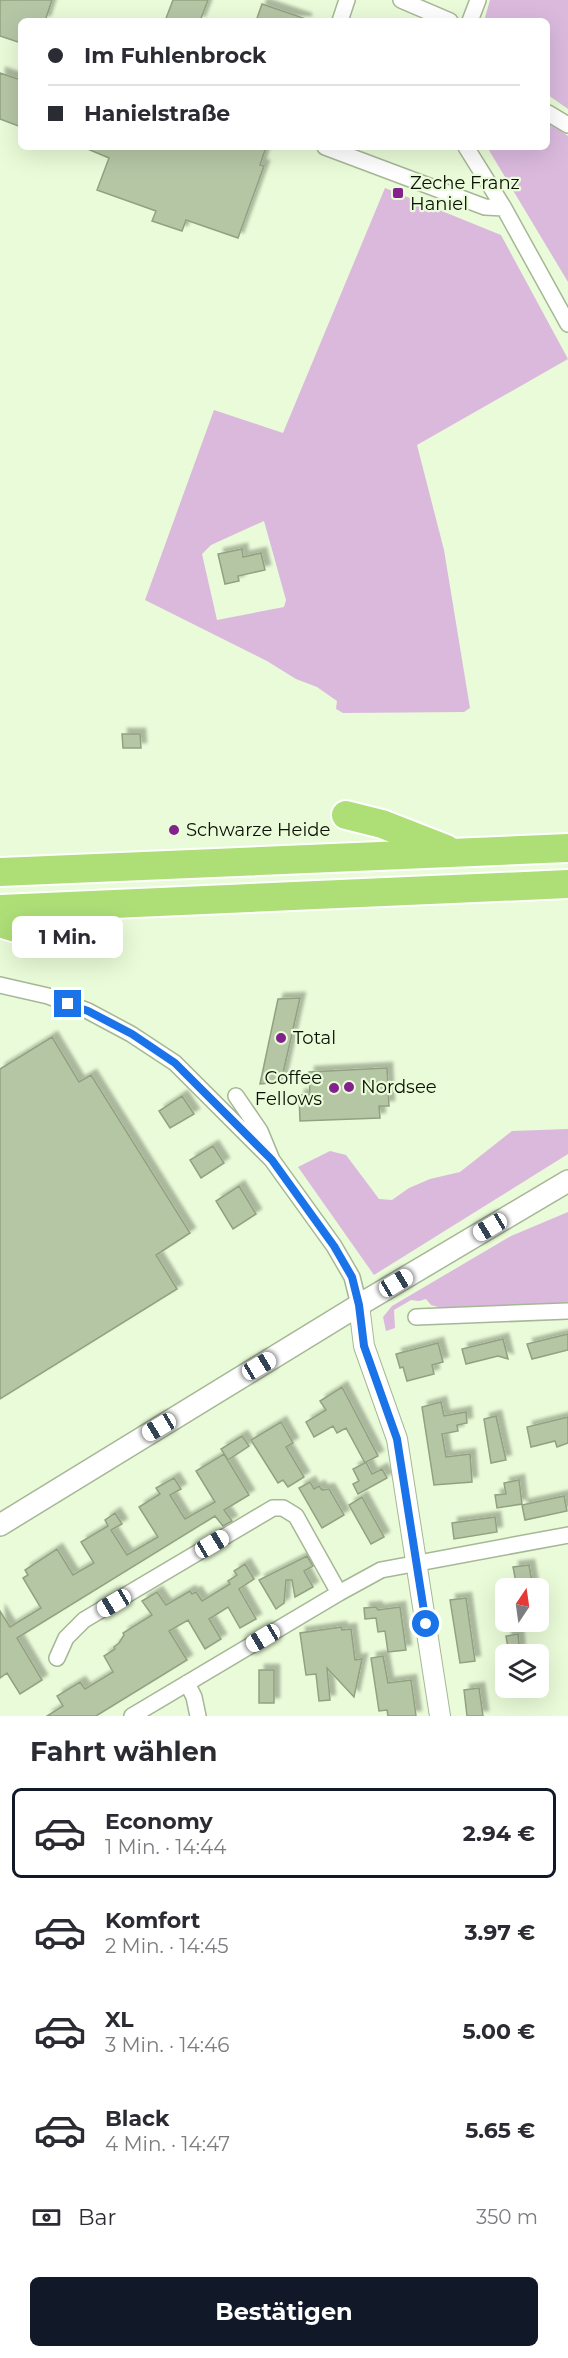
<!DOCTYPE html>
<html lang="de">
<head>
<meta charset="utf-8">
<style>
	:root { --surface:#fff; --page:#f7f7f7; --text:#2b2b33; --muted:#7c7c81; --line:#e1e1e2; --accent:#111827 }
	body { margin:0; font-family:Montserrat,sans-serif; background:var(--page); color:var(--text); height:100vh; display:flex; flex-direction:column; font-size:22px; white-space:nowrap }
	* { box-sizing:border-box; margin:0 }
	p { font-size:20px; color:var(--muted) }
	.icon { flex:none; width:33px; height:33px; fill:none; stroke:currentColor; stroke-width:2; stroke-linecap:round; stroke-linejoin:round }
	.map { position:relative; height:1716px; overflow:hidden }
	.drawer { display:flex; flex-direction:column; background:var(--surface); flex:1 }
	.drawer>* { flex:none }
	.hud { position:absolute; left:18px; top:18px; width:532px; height:132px; border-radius:9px; box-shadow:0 6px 24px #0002; display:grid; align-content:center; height:132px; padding:0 30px; background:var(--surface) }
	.needle { width:39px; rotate:13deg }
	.controls { position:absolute; left:495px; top:1578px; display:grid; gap:12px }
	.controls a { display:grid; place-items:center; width:54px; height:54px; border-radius:9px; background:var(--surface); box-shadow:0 6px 24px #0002; font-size:30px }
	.end { position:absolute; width:27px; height:27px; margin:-14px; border:8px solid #1a73e8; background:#fff; box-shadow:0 0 0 3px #fff }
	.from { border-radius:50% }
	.bubble { position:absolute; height:42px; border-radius:9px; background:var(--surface); box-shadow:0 6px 24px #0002; font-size:20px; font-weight:700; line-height:42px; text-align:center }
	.car { position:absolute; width:18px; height:36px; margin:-18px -9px; border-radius:8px; box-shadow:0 0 4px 2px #0007; background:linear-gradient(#fff 24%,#345 0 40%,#fff 0 76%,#345 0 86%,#fff 0) }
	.hud b { display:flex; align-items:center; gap:21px; height:57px; font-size:22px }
	.hud b+b { border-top:2px solid var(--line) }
	.hud i { width:15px; height:15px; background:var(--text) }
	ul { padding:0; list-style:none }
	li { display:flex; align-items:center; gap:18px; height:90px; margin:0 12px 9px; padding:0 18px; border:3px solid transparent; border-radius:9px }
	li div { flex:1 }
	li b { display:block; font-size:22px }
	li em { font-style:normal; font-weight:700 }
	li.selected { border-color:var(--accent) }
	li>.icon { width:54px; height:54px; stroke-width:1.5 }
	h2 { padding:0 30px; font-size:27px; line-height:72px }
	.pay { display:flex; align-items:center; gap:15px; height:66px; padding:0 30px; font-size:22px }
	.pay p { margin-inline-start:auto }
	.button { display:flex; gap:12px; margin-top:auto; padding:12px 30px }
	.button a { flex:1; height:69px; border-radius:9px; background:var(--accent); color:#fff; font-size:24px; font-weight:700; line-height:69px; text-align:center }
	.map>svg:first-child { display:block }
	.green { fill:#dab9dd; fill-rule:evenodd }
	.building { fill:#b5c6a5; stroke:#91a281; stroke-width:1.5; filter:url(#shadow) }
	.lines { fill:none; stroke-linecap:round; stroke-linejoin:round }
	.minor-casing { stroke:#a6b796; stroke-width:18 }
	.tertiary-casing { stroke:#a6b796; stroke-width:22 }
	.secondary-casing { stroke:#a6b796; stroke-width:24 }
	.motorway-casing { stroke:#fff; stroke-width:32 }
	.minor { stroke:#fff; stroke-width:15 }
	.tertiary { stroke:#fff; stroke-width:20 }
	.secondary { stroke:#fff; stroke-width:21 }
	.motorway { stroke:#aedf77; stroke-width:28 }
	.route { stroke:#1a73e8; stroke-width:8 }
	.poi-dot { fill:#83228d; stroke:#e9fbd8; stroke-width:2 }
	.labels { text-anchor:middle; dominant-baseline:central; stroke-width:4.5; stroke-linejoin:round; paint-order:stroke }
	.poi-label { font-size:18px; fill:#0b1005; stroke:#e9fbd8; text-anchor:start }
</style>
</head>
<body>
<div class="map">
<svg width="568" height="1716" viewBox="0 0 568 1716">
	<defs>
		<filter id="shadow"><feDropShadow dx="5.5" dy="-5.5" stdDeviation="1.5" flood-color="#0004"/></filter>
	</defs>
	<rect width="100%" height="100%" fill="#e9fbd8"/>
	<path class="green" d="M490,0H568V109L548,95V21H484Z
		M548,122L568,136V282L487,147H548Z
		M385,188L501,235L568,359L417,445L444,550L469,702L470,708L464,712L343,713L336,709L337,701L317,687L296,679L267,661L145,600L214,410L283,433ZM264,521L286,600L284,607L217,620L202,554L211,545Z
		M568,1129V1154L374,1275L298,1167L330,1151L346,1155L379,1199L392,1200L409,1188L430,1179L460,1172L512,1131Z
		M568,1212V1306L442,1311L441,1308L431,1305L426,1299L419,1301L411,1300L394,1310L395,1328L386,1331L383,1317L392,1306L511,1236Z"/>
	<path class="building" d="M0,0H52L45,21H21V43L0,36Z
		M173,0H208L200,21H165Z
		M262,4L306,19V21H256Z
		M0,73L21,80V127L0,119Z
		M83,147H266L260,165L264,166L238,238L186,220L182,231L152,221L156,211L97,190L109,158Z
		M242,549L243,557L261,553L265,570L238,576L239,581L225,584L218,554Z
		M122,734H140L141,748H123Z
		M300,998L281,1082L260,1084L278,999Z
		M52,1037L79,1082L91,1075L190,1233L156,1255L177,1289L0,1399V1069Z
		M387,1068L389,1106H379L380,1118L300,1121L299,1095H310L309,1072Z
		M182,1096L194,1114L170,1128L159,1111Z
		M213,1146L224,1163L201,1178L190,1160Z
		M239,1186L256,1214L233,1229L216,1201Z
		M568,1334V1350L532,1359L527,1344Z
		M503,1339L508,1359L498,1356L466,1364L462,1349Z
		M438,1343L443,1362L432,1365L434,1374L407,1381L403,1367L400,1368L396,1354Z
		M342,1387L378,1456L366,1462L372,1474L382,1469L387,1478L358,1494L353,1484L359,1481L353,1469L365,1463L346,1428L337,1433L333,1426L314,1437L306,1422L326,1410L320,1401Z
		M441,1402L444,1416L466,1412L467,1423L457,1425L458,1431L442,1434L446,1457L470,1454L472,1482L434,1485L422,1407Z
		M496,1416L506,1460L491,1463L484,1419Z
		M568,1417V1443L557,1447L555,1441L531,1447L527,1427Z
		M281,1422L293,1443L286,1447L304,1477L288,1487L283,1480L278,1483L251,1440Z
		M242,1436L249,1446L228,1460L221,1449Z
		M224,1454L249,1495L224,1510L232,1521L223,1526L215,1516L17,1638L42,1680L20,1694L7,1673L0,1678V1611L10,1627L41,1608L23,1578L28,1575L25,1570L57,1549L73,1575L94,1563L81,1542L108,1526L105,1520L115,1513L122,1524L111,1530L127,1555L158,1537L139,1507L160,1494L156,1488L174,1478L181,1489L170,1495L185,1519L215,1502L196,1471Z
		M519,1480L522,1504L497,1508L495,1495L506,1494L504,1483Z
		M310,1482L314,1489L319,1486L322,1490L329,1489L344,1515L322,1528L299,1488Z
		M564,1496L567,1511L525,1520L522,1505Z
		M362,1497L384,1537L371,1544L349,1505Z
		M495,1517L497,1532L454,1539L452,1523Z
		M307,1556L313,1566L304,1571L313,1587L295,1597L292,1580H286L284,1603L276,1609L259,1580Z
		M245,1564L254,1579L239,1589L256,1619L240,1628L228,1607L209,1619L221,1639L205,1649L188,1620L169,1631L187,1660L96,1716H47L63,1706L57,1696L80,1682L85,1689L113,1672L104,1656L115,1649L114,1647L119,1643L124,1635L123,1633L152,1615L142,1601L157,1592L166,1605L190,1591L192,1594L196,1592L202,1601L230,1584L228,1581L237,1575L234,1571Z
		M529,1565L533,1588H517L513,1567Z
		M466,1598L475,1661L460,1663L450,1600Z
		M376,1607L378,1610L400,1607L406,1650L388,1652L385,1631L378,1632L376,1618L365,1619L364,1608Z
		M341,1627L342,1630L351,1629L355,1660L362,1659L354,1697L327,1668L330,1700L319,1701L316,1674L306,1675L300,1633Z
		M518,1634L520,1654H509L506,1636Z
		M383,1656L388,1683L411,1680L416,1716H388L387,1710L379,1711L371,1658Z
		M259,1670H274V1703H259Z
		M479,1688L483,1716H467L464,1690Z"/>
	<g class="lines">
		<g class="minor-casing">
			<path id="minor" d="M401,0L450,21
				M340,21L347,0
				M470,21L478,0
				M548,113L568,125
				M325,147L485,207L504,208
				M466,147L504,208L568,324
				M0,985L48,996L88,1011L131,1034L175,1063L272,1160
				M236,1096L260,1131L272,1160L334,1246L352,1277L359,1305
				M416,1317L568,1311
				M57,1658L66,1638L84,1620L273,1508H283L296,1516L339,1593
				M187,1683L194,1697L198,1716
				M132,1716L339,1593L381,1570L568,1535"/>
		</g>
		<g class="tertiary-casing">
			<path id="tertiary" d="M359,1305L364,1346L397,1439L440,1716"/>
		</g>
		<g class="secondary-casing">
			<path id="secondary" d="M0,1525L359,1305L568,1181"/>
		</g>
		<g class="motorway-casing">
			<path id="motorway" d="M346,815L382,824L446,849
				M0,872L568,848
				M0,909L568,884
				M0,923L48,938"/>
		</g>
		<use href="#minor" class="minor"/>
		<use href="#tertiary" class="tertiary"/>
		<use href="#secondary" class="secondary"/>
		<use href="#motorway" class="motorway"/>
	</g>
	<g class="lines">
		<path class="route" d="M68,1004L88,1011L132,1034L175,1063L272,1160L334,1246L352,1277L359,1305L364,1346L397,1439L426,1624"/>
	</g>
	<g class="poi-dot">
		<rect x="392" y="187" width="12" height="12" rx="3"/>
		<circle cx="174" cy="830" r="6"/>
		<circle cx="281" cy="1038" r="6"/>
		<circle cx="349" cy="1087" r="6"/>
		<circle cx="334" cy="1088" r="6"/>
	</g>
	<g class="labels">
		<g class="poi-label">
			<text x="410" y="183">Zeche Franz<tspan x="410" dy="21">Haniel</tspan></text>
			<text x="186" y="830">Schwarze Heide</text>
			<text x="293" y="1038">Total</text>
			<text x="322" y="1078" text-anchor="end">Coffee<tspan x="322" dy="21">Fellows</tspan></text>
			<text x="361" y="1087">Nordsee</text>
		</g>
	</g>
</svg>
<div class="controls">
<a><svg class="needle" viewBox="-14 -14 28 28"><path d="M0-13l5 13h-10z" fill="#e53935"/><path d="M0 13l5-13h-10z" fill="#7c7c81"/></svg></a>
<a><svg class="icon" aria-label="layers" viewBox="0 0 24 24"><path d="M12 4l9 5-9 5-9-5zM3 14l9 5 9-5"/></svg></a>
</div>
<i class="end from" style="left:426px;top:1624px"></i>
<i class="end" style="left:68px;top:1004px"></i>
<div class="bubble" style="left:12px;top:916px;width:111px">1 Min.</div>
<i class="car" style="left:490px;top:1227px;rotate:239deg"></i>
<i class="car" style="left:396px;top:1283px;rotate:59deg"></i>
<i class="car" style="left:259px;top:1366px;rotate:59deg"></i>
<i class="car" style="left:159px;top:1427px;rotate:239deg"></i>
<i class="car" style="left:212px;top:1544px;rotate:59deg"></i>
<i class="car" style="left:114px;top:1603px;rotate:239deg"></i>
<i class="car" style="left:263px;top:1638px;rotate:239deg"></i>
<div class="hud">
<b><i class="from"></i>Im Fuhlenbrock</b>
<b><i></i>Hanielstraße</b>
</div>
</div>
<section class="drawer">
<h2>Fahrt wählen</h2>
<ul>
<li class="selected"><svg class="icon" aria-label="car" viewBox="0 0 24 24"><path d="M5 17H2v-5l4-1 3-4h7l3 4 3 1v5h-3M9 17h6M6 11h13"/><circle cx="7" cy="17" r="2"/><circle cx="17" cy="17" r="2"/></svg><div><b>Economy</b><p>1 Min. · 14:44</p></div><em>2.94 €</em></li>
<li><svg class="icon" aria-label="car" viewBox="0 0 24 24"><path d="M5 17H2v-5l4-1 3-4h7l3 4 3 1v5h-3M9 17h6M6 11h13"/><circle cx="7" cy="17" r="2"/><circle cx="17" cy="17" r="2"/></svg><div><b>Komfort</b><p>2 Min. · 14:45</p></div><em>3.97 €</em></li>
<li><svg class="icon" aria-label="car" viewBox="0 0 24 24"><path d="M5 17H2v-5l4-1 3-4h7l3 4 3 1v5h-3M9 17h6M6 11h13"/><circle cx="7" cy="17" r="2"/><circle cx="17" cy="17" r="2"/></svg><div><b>XL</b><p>3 Min. · 14:46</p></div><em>5.00 €</em></li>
<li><svg class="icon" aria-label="car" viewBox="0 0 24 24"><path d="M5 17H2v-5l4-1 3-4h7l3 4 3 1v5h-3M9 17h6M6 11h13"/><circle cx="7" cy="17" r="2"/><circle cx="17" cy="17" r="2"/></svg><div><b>Black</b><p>4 Min. · 14:47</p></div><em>5.65 €</em></li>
</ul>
<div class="pay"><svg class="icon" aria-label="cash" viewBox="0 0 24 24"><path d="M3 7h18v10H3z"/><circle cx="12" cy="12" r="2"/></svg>Bar<p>350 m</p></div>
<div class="button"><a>Bestätigen</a></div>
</section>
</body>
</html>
